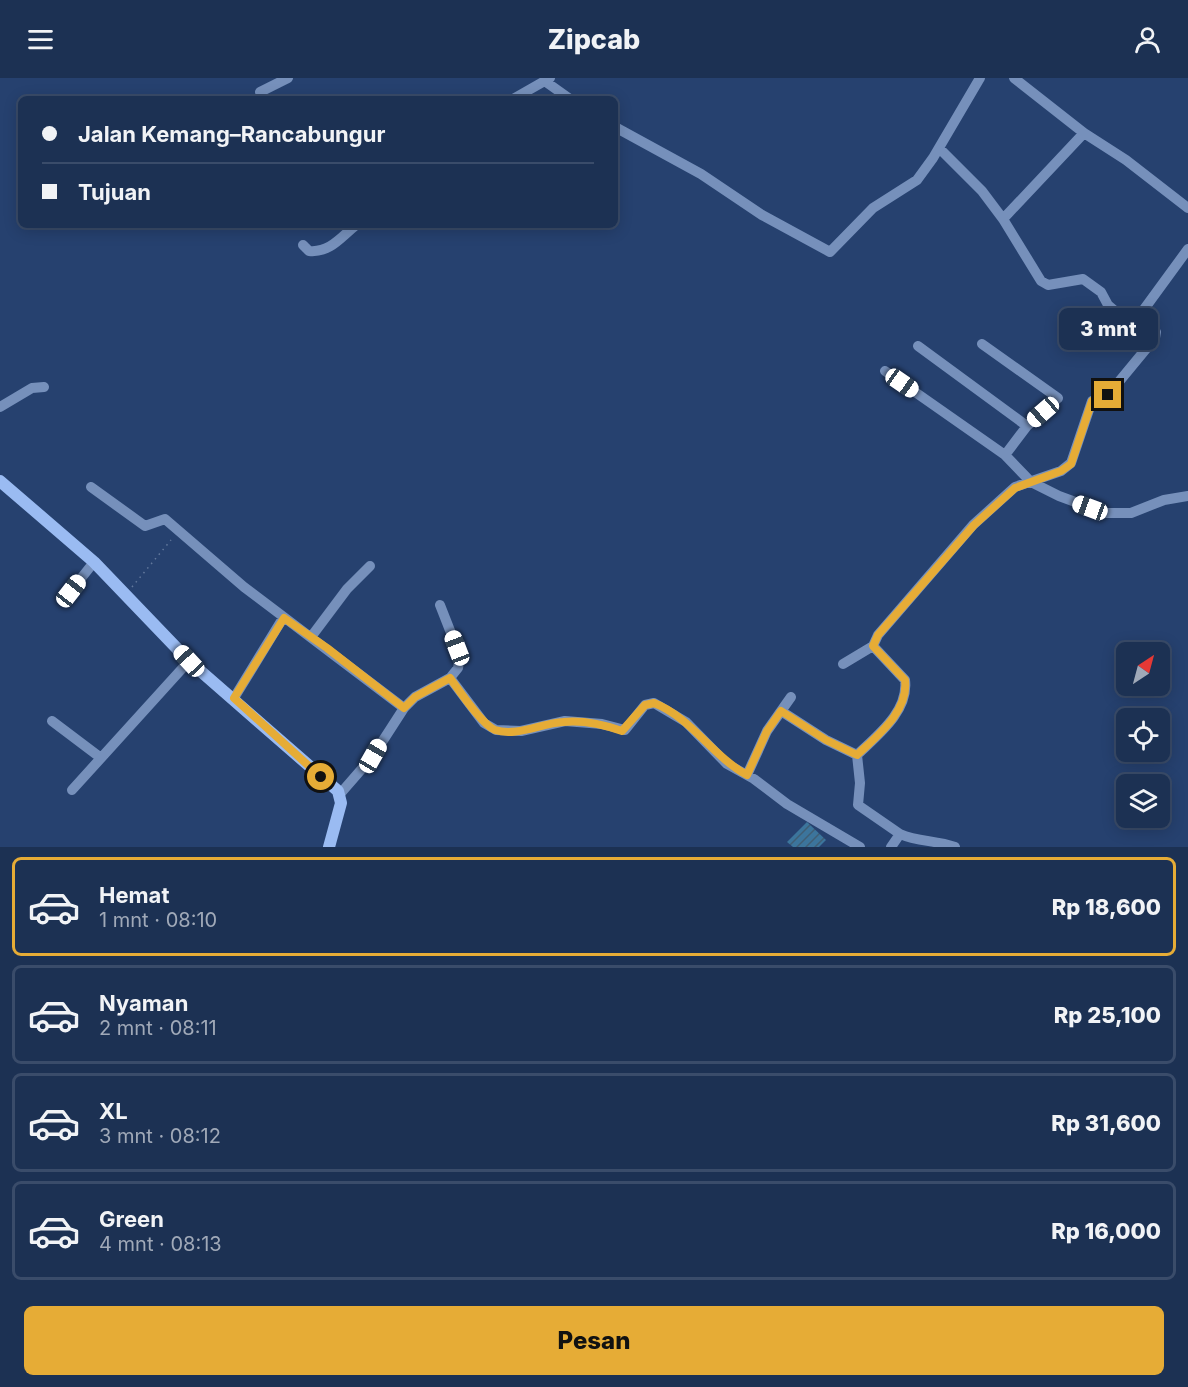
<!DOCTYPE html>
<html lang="id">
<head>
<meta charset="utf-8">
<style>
	:root { --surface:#1c3153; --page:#293d5d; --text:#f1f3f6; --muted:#a0a9b8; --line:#3a4c6a; --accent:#e6ac36 }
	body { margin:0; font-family:Inter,sans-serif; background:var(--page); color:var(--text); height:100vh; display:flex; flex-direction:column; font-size:22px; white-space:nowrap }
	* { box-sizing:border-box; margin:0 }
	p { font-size:20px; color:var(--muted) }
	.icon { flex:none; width:33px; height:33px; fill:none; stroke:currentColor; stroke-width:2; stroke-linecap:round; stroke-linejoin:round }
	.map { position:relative; height:769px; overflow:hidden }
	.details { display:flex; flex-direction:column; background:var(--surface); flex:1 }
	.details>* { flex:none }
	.guide { position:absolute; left:18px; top:18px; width:600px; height:132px; border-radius:9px; box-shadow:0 3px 15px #0003,0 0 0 2px var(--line); display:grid; align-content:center; height:132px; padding:0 24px; background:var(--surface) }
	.needle { width:39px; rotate:36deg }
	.controls { position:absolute; left:1116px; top:564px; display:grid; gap:12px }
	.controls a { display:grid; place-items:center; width:54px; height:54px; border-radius:9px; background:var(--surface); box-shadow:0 3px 15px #0003,0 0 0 2px var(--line); font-size:30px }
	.end { position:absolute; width:27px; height:27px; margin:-14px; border:8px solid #e6ac36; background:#111; box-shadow:0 0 0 3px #111 }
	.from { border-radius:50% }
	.bubble { position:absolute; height:42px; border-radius:9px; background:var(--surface); box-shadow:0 3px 15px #0003,0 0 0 2px var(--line); font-size:20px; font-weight:800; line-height:42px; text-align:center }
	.car { position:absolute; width:18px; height:36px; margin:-18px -9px; border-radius:8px; box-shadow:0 0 4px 2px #0007; background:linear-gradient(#fff 24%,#345 0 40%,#fff 0 76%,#345 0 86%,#fff 0) }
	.guide b { display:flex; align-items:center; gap:21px; height:57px; font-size:22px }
	.guide b+b { border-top:2px solid var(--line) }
	.guide i { width:15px; height:15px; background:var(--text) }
	ul { padding:10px 0 0; list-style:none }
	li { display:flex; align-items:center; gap:18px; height:99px; margin:0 12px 9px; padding:0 12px; border:3px solid var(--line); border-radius:9px }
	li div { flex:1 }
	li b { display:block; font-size:22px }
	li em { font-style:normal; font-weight:800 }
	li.active { border-color:var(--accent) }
	li>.icon { width:54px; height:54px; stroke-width:1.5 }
	.action { display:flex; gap:12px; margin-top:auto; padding:12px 24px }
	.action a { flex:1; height:69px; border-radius:9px; background:var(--accent); color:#111; font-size:24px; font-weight:800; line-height:69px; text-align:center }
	header { display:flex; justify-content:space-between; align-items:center; height:78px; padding:0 24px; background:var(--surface); font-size:27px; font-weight:800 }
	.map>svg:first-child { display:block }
	.building { fill:url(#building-hatch) }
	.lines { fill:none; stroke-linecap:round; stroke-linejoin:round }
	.path { stroke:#62789c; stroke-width:1.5; stroke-dasharray:1.5 4.5; stroke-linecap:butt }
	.street { stroke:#7690bb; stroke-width:10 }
	.secondary { stroke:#9abbf2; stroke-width:12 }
	.route { stroke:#e6ac36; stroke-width:8 }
</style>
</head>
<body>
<header><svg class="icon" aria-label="menu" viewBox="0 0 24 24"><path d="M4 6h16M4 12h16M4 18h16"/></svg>Zipcab<svg class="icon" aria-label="person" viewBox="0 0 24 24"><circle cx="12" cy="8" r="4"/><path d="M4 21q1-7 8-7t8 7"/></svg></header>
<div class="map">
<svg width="1188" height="769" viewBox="0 0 1188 769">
	<defs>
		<pattern id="building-hatch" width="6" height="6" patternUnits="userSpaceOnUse" patternTransform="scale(1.5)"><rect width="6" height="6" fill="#3c759c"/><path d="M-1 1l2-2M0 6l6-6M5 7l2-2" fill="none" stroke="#405e74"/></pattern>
	</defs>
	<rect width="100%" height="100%" fill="#26416f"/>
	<path class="building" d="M807,744L826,762L819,769H793L787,764Z"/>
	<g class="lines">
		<path class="path" d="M132,509L171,462"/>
		<path class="street" d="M1014,0L1084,55L1126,82L1188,130
			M546,4L570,21
			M260,14L288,0
			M513,21L550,0
			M615,49L701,96L762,137L830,174L873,130L917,102L933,80L980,0
			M939,70L982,113L1003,141L1041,203L1048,207L1083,201L1101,214L1108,227L1128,244
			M1003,141L1084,55
			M303,167L309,173C330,175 341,159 356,147
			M982,266L1058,320L1027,348
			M918,268L1027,348L1005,377
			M885,293L1005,377L1031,404L1059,418L1105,435H1131L1164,422L1188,418
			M0,329L32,310L44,309
			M91,409L145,448L165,441L244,509L404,630L415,619L450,600L484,645L496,652L521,653L565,643L602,646L625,652L645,627L654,625L686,644L727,686L754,701L787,726L860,769
			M71,513L94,484
			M440,527L460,578L458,590L450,600
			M311,559L347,511L370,488
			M843,586L873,568
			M234,620L283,540
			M781,633L826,662L857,677L860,705L858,727L900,756L891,769
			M52,643L101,680
			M857,677C878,657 909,633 905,602L873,568L878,557L973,447L1015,409L1061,393L1071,385L1092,323L1108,317L1155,260L1156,254L1142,242V234L1188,171
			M747,697L767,653L791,619
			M72,712L189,583
			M340,716L373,678L404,630
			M900,756C918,764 936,762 955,769"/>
		<path class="secondary" d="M0,403L94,484L189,583L338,713L341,725L329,769"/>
	</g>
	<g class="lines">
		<path class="route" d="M321,699L234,620L284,540L327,570L404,630L415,619L450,600C459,612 482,647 495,652C516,659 542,645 563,644C582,642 605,647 622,653L645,627L654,625C692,640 712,678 747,697L767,653L781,633L826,662L857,677C878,657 909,633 905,602L873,568L878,557L974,447L1015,410L1061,393L1071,386L1092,323L1108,317"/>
	</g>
</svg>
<div class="controls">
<a><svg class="needle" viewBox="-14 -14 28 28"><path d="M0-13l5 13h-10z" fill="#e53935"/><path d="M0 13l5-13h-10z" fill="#a0a9b8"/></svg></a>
<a><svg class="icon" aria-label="locate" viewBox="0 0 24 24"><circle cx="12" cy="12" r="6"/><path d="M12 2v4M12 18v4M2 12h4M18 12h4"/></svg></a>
<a><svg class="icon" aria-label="layers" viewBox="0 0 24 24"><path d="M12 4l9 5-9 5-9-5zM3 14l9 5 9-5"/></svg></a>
</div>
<i class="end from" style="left:321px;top:699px"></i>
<i class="end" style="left:1108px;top:317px"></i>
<div class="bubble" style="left:1059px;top:230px;width:99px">3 mnt</div>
<i class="car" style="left:902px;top:305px;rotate:125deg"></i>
<i class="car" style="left:1043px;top:334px;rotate:229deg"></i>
<i class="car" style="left:1090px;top:430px;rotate:290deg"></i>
<i class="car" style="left:71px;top:513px;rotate:38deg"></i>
<i class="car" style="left:457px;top:570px;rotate:339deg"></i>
<i class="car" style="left:189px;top:583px;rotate:317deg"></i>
<i class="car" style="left:373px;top:678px;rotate:30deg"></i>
<div class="guide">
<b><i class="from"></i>Jalan Kemang–Rancabungur</b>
<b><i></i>Tujuan</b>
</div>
</div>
<section class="details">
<ul>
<li class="active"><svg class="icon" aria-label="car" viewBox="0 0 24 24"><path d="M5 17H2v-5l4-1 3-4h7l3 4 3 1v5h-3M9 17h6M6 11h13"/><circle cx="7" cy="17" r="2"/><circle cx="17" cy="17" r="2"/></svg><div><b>Hemat</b><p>1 mnt · 08:10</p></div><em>Rp 18,600</em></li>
<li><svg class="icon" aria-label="car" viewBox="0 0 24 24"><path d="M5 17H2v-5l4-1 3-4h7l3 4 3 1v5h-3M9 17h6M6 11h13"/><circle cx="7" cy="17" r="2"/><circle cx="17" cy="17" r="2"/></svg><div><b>Nyaman</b><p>2 mnt · 08:11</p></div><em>Rp 25,100</em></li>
<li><svg class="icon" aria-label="car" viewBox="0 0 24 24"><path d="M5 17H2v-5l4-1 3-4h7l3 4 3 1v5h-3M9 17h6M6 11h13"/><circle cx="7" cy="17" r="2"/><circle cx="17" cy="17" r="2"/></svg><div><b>XL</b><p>3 mnt · 08:12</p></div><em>Rp 31,600</em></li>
<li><svg class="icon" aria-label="car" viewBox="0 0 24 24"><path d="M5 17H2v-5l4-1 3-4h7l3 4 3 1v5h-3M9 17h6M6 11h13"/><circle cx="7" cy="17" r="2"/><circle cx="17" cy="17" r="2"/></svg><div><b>Green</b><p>4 mnt · 08:13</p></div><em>Rp 16,000</em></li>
</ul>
<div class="action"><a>Pesan</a></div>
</section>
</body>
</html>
